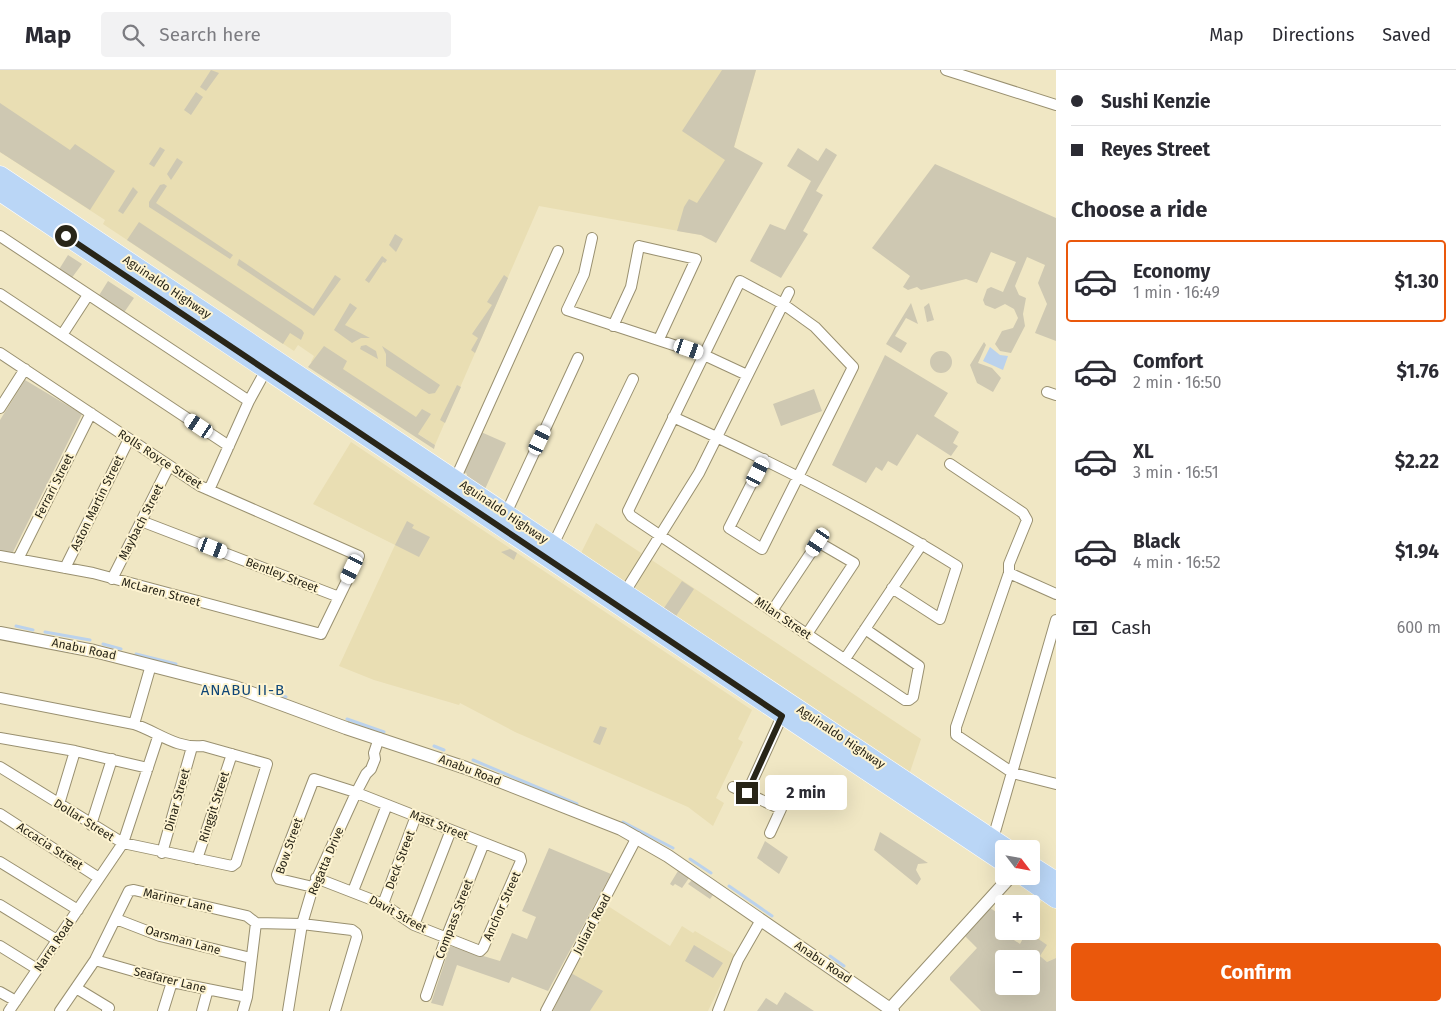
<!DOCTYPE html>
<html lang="en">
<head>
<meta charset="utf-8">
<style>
	:root { --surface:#fff; --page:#f2f2f3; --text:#2b2b33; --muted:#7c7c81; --line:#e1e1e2; --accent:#ea580c }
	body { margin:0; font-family:"Fira Sans",sans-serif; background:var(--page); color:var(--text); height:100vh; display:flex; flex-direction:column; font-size:19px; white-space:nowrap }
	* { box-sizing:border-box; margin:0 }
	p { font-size:16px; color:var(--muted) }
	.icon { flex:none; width:28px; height:28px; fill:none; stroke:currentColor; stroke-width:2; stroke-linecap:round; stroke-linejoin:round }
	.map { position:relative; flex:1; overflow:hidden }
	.sheet { display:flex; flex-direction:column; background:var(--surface); width:400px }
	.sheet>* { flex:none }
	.guide { display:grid; align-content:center; height:110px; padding:0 15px; background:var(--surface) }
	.needle { width:32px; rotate:121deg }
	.controls { position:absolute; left:995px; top:770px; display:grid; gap:10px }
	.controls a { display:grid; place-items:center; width:45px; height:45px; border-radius:5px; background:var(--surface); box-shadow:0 5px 20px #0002; font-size:25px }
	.end { position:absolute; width:22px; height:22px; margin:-11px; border:6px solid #282518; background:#fff; box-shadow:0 0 0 2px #fff }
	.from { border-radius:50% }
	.bubble { position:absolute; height:35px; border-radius:5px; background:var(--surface); box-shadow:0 5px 20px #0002; font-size:16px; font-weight:700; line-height:35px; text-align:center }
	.car { position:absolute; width:15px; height:30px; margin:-15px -8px; border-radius:6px; box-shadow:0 0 4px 1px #0007; background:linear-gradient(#fff 24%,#345 0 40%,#fff 0 76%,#345 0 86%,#fff 0) }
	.guide b { display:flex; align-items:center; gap:18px; height:48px; font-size:19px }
	.guide b+b { border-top:1px solid var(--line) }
	.guide i { width:12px; height:12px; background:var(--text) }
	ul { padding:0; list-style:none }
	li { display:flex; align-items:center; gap:15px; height:82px; margin:0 10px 8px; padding:0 5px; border:2px solid transparent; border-radius:5px }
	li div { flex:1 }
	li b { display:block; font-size:19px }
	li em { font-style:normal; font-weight:700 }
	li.current { border-color:var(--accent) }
	li>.icon { width:45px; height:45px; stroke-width:1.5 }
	h2 { padding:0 15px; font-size:22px; line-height:60px }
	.pay { display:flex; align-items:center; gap:12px; height:55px; padding:0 15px; font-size:19px }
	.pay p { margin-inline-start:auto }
	.cta { display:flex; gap:10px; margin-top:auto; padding:10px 15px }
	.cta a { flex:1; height:58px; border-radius:5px; background:var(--accent); color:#fff; font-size:20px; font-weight:700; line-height:58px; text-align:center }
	header { display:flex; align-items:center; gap:30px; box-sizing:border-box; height:70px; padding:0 25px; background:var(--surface); border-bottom:1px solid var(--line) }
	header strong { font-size:24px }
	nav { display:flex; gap:28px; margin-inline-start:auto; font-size:18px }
	.search { width:350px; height:45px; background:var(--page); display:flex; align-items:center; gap:12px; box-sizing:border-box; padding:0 18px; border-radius:5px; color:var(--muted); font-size:19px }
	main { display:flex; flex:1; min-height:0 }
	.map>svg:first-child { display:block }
	.built { fill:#e9deb3 }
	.green { fill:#cec8b2; fill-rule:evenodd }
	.water { fill:#bbd2ec }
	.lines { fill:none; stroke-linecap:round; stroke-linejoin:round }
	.stream { stroke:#bbd2ec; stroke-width:3 }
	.minor-casing { stroke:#999070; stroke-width:12 }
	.tertiary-casing { stroke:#999070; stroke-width:14 }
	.trunk-casing { stroke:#fff; stroke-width:19 }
	.minor { stroke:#fff; stroke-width:10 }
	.tertiary { stroke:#fff; stroke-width:12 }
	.trunk { stroke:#bad6f6; stroke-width:18 }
	.route { stroke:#282518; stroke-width:6 }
	.labels { text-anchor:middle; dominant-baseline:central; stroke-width:4; stroke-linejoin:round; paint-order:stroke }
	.street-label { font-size:12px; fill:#282518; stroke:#fef4d1 }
	.quarter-label { font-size:15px; letter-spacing:1px; fill:#104677; stroke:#fef4d1 }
</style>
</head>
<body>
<header>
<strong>Map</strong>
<div class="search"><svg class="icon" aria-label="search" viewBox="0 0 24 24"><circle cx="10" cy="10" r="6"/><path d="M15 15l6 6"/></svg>Search here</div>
<nav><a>Map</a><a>Directions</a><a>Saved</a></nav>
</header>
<main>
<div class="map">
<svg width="1056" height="941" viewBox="0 0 1056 941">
	<rect width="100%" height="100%" fill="#f0e7c4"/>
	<path class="built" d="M0,0H756L720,126L701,165L539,136L435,375L311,292L314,286L298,275L294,281L103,154L105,150L0,82Z
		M351,372L752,640L738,669L743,672L716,728L724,733L713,756L688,737L515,662L460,633L459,635L374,610L339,596L395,475L313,434Z
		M596,453L921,669L910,702L581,483Z
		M1042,830L1056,839V888L1047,892L1040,886L1026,861H1031V851Z
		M608,836L670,876L682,856L693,863L695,861L735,885L708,941H590L602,921L571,903Z"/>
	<path class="green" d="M211,0L219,3L206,21L200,17Z
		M722,0H756L734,77L763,93L716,173L701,165L677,161L684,137L689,129L697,133L725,90L682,61Z
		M196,22L203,27L191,45L184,40Z
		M0,33L70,80L75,74L115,101L90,140L0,82Z
		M160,77L165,80L154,97L149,94Z
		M798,78L818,91L826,78L837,85L816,121L823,125L803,161L808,164L781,208L750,191L770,154L785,160L811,111L787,96Z
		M177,88L183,92L171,110L167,104Z
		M935,94L1056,148V271L1035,263L1047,234L1038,213L1045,195L1027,187L1015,216L1019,225L1026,228L1023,244L1025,256L1011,283L1000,281L995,274L1002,261L1013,258L1018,248L1014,239L1005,234L995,239L985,235L983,230L987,219L991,217L1003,222L1016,192L991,182L977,213L966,209L921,220L917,217L908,220L903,217L910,206L872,178Z
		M164,114L167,116L156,133L233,185L230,189L149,137V132L160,115Z
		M133,117L138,122L123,144L118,141Z
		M139,152L302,260L304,263L301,270L290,263L283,274L127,170Z
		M395,164L403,169L396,182L389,175Z
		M68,185L82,194L71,209L58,201Z
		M382,186L387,190L385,193L383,192L369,213L365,210Z
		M239,189L313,239L335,205L341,209L314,246L237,195Z
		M504,205L508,208L475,283L471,280L478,268L472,264L492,235L487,232Z
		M108,211L134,228L123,244L98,227Z
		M350,233L357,238L345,255L370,268H361L352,273L334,260Z
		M911,233L918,254L906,248L895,266L907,273L901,283L886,274Z
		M929,233L934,250L927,252L924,237Z
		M984,272L986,275L978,293L992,298L1001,308L993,322L977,313L970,295Z
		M366,275L376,281L378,289L360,279L361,276Z
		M324,276L347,291L343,299L416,347L422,339L431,344L418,364L435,375L434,379L308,297Z
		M382,276L440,315L435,323L429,324L386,296V284Z
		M930 292a11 11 0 1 1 22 0a11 11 0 1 1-22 0Z
		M885,285L948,323L934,346L959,362L953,373L958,376L951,386L917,364L897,396L888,391L882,401L876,397L866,413L832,395Z
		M25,310L82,344L12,484L0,482V350Z
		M457,315L461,317L445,353L440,350Z
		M814,319L822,341L781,356L773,334Z
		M481,362L506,373L485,419L466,407L467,404L464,402Z
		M407,451L414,455L412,458L430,467L419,487L395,475Z
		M510,479L517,483L514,490L501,482Z
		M682,511L694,519L676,546L664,538Z
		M600,656L607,658L600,675L593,672Z
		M880,762L928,793L918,794L916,800L921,809L917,815L874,780Z
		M765,771L788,787L779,804L757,788Z
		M549,778L611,804L548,921L512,907L509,913L457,895L443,936L431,933L450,876L500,891L512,863L527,869L536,847L522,841Z
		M678,801L689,808L682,818L675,814L673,816L670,814Z
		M692,810L713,825L710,829L688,814Z
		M990,838L1004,847L1002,862L1020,874L1027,861L1047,875L1040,886L1047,892L1056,888V941H981L950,910V907L977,878L965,866ZM1004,889H1031V916H1004Z
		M694,875L723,893L713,908L685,891Z
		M571,903L603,921L590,941H553Z
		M785,922L814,941H757L766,928L777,935Z"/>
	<path class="water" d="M990,277L1000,285L1008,286L1003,300L983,291Z"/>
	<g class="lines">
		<path class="stream" d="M16,556L33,560
			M45,562L90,570
			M103,574L121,579
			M136,584L176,594
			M258,617L286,627
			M347,649L384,662
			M434,676L444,680
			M473,690L577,734
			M623,752L673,778
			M690,789L711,803
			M729,816L772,846
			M830,886L844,896"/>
		<g class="minor-casing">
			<path id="minor" d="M946,0L1056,35
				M0,166L249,331
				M592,168L584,204L567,240L704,285L747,305
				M0,224L229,376
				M613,256L631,217L639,176L696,189L659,269
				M62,265L88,225
				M0,283L200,416L359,486L321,564L93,503L0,486
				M1047,322L1056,325
				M0,338L25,299
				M673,347C770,391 866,439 957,496L940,549L892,518
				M764,389L729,458L762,479L853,297L815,257L783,234L740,211L628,441L631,446L905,630H909L913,627L919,596L865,559
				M950,394L1023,443L1027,450L1009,494V503L956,657V665L1013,703L1056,714
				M454,412L558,181
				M209,420L249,331L266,300
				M502,447L509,437L578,288
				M141,451L339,527
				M553,475L633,309
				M18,489L91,343
				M65,498L129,369
				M1009,503L1056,524
				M112,509L169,396
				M623,525L699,403L789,222
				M772,541L818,472L854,493L807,564
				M845,589L922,474
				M0,628L134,654C158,662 176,679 203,676L267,694L236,793L232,796L123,773L0,697
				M134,654L151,595
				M0,668L75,681L148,698
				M733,717L781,739L770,763
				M747,723L782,646
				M59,734L75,681
				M0,744L99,808
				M91,755L112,689
				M992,772L1056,550
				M162,783L192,677
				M197,789L232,684
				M0,792L78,840
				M313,817L279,809L277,805L314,709L352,721L520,787L521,791L483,878L480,881L414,855L383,834L316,808
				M353,821L387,735
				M383,834L416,746
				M0,835L57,870
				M116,849L160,866L251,888
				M414,855L451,760
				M0,876L37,899
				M95,890L172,912L247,927
				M76,918L109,938L107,941
				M0,922L16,931
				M426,926L446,868L484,773
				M9,941L123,773L158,667
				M60,941L95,890L129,821L134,820L247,846L256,853L302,854L352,860L356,863L357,867L335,941
				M163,941L172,912
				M202,941L208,919
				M243,941L247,927L256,853
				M288,941L302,854L313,817L356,723L366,704L371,699L375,689L374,683L379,668
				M546,941L637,767
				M718,941L738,890L761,850"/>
		</g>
		<g class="tertiary-casing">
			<path id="tertiary" d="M0,563L94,581L235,617L346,658L466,698L621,759L668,786L893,941
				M890,939L1011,806"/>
		</g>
		<g class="trunk-casing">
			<path id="trunk" d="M0,105L1008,779
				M0,122L1004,793
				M1031,795L1056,811
				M1023,806L1056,829"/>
		</g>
		<use href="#minor" class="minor"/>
		<use href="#tertiary" class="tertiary"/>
		<use href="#trunk" class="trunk"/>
	</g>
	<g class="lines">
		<path class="route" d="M66,166L782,646L747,723"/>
	</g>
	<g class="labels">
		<g class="street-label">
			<text transform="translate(167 217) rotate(34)">Aguinaldo Highway</text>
			<text transform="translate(160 389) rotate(33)">Rolls Royce Street</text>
			<text transform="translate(54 416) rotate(-63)">Ferrari Street</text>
			<text transform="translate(97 433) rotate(-64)">Aston Martin Street</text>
			<text transform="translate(504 442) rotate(34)">Aguinaldo Highway</text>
			<text transform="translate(141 452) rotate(-63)">Maybach Street</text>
			<text transform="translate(282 505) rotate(21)">Bentley Street</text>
			<text transform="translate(161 522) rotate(15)">McLaren Street</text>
			<text transform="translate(783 548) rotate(34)">Milan Street</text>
			<text transform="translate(84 579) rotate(12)">Anabu Road</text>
			<text transform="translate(841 667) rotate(34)">Aguinaldo Highway</text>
			<text transform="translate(470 700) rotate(21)">Anabu Road</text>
			<text transform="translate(177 730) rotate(-74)">Dinar Street</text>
			<text transform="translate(214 737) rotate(-72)">Ringgit Street</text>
			<text transform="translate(84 750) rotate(32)">Dollar Street</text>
			<text transform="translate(439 755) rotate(22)">Mast Street</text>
			<text transform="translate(50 776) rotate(33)">Accacia Street</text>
			<text transform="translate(289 776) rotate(-71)">Bow Street</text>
			<text transform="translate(400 790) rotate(-69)">Deck Street</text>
			<text transform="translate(326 791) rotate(-67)">Regatta Drive</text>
			<text transform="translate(178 830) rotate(13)">Mariner Lane</text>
			<text transform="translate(502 836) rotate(-66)">Anchor Street</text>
			<text transform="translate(398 844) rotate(29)">Davit Street</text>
			<text transform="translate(454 849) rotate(-69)">Compass Street</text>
			<text transform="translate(592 854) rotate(-62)">Juliard Road</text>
			<text transform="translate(183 870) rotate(16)">Oarsman Lane</text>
			<text transform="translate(54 875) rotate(-56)">Narra Road</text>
			<text transform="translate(823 892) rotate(34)">Anabu Road</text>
			<text transform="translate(170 910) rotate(14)">Seafarer Lane</text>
		</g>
		<g class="quarter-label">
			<text x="243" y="620">ANABU II-B</text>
		</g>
	</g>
</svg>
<div class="controls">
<a><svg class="needle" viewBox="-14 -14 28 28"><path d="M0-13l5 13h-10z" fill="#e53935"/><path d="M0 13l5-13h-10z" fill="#7c7c81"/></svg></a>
<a>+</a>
<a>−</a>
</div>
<i class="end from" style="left:66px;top:166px"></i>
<i class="end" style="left:747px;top:723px"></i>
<div class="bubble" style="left:765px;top:705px;width:82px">2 min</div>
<i class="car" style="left:689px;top:279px;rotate:109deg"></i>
<i class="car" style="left:199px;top:356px;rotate:304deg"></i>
<i class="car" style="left:540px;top:370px;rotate:25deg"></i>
<i class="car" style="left:758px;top:402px;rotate:27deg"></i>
<i class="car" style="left:818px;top:472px;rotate:213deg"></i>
<i class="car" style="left:213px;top:478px;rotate:111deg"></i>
<i class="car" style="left:352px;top:499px;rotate:206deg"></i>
</div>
<section class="sheet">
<div class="guide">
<b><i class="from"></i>Sushi Kenzie</b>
<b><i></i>Reyes Street</b>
</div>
<h2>Choose a ride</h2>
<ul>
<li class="current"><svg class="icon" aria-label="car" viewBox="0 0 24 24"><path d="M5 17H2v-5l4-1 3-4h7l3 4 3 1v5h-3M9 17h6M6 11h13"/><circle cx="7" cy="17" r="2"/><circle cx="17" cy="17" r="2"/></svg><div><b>Economy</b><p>1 min · 16:49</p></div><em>$1.30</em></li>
<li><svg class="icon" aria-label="car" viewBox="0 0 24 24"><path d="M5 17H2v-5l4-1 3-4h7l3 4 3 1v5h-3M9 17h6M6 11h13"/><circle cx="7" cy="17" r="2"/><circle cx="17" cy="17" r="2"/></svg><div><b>Comfort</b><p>2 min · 16:50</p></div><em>$1.76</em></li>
<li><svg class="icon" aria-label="car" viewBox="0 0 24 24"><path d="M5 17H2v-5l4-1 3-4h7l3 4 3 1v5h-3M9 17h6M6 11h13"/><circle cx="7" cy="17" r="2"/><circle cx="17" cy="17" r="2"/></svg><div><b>XL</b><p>3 min · 16:51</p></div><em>$2.22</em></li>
<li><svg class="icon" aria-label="car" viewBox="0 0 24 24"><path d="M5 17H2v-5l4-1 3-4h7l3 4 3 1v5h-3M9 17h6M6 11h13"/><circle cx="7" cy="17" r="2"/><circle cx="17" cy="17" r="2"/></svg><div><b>Black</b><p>4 min · 16:52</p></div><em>$1.94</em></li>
</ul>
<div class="pay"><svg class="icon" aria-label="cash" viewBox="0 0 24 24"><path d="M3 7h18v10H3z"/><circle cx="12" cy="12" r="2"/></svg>Cash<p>600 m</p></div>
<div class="cta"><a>Confirm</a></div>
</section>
</main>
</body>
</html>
